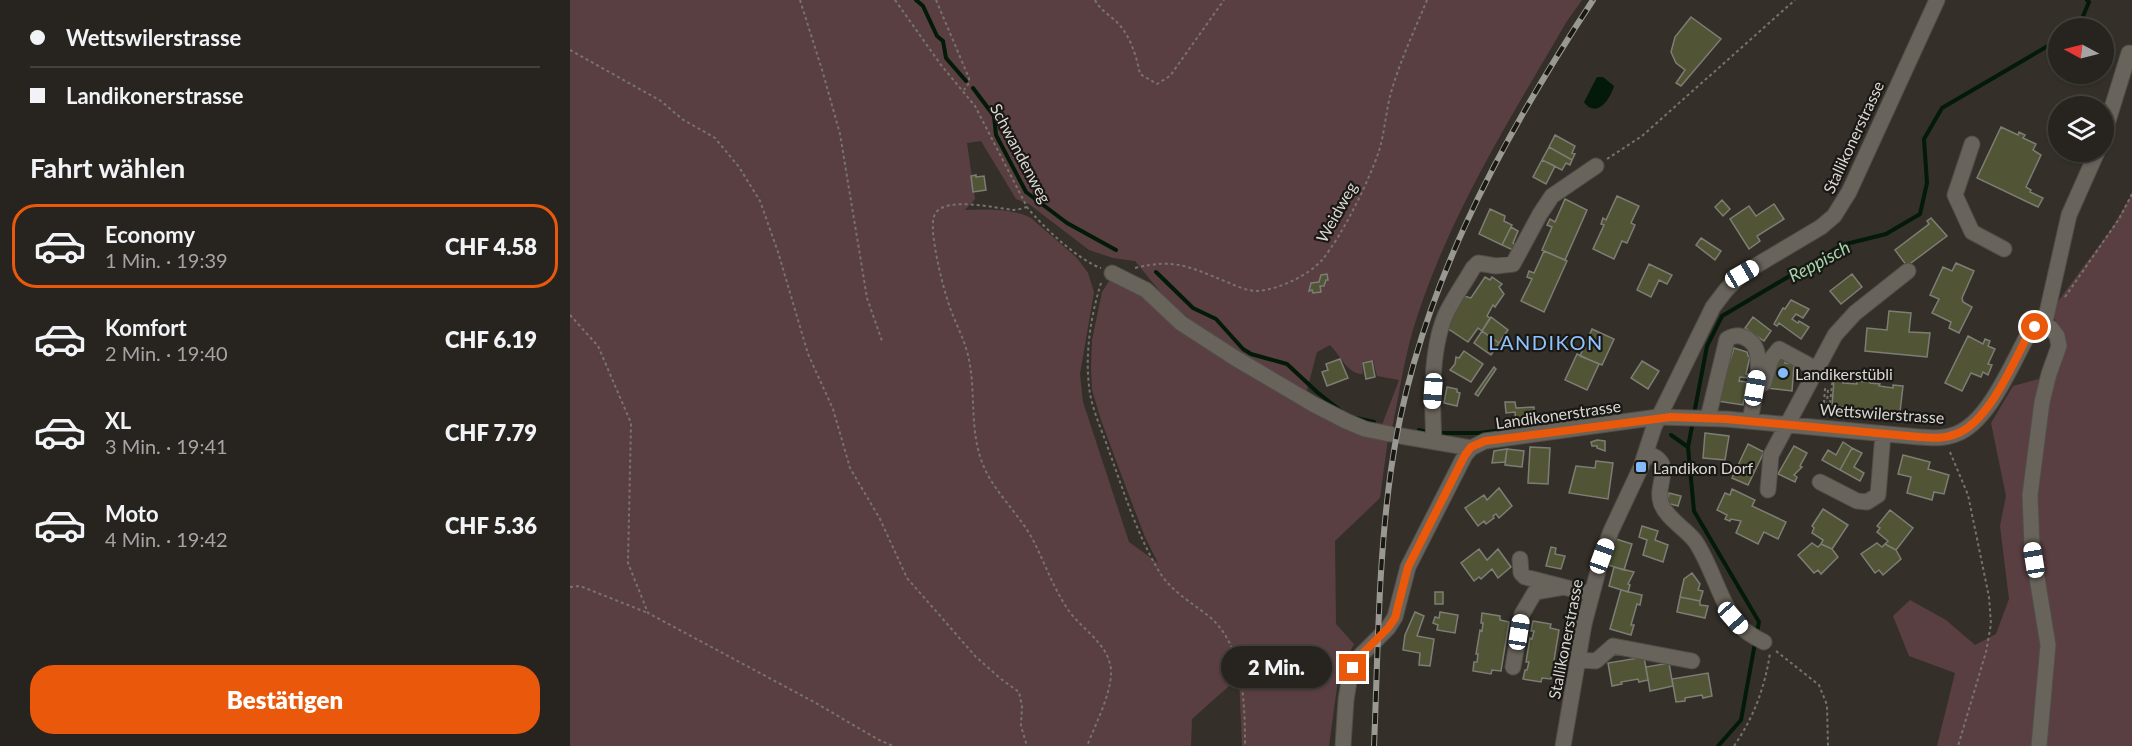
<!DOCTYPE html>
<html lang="de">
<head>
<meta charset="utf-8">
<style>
	:root { --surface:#27241f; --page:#2f2c28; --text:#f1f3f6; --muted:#a4a4a4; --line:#43413d; --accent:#ea580c }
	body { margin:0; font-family:Lato,sans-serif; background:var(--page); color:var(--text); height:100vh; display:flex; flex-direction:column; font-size:22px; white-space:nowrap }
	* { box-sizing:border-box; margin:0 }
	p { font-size:20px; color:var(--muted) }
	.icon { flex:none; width:33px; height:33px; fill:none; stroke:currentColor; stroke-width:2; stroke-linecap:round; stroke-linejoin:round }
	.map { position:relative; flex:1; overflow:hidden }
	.details { display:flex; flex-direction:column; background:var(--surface); width:570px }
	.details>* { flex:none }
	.hud { display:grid; align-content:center; height:132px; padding:0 30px; background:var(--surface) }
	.needle { width:39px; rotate:277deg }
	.tools { position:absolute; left:1478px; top:18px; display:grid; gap:12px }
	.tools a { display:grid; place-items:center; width:66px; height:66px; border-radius:50%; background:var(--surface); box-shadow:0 2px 4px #0004,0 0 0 2px var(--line); font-size:30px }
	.end { position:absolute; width:27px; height:27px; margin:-14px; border:8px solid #ea580c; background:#fff; box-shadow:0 0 0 3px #fff }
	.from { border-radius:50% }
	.bubble { position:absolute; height:42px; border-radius:21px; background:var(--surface); box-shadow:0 2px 4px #0004,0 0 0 2px var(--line); font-size:20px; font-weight:800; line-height:42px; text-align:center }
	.car { position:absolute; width:18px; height:36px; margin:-18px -9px; border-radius:8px; box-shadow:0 0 4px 2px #0007; background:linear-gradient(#fff 24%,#345 0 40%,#fff 0 76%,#345 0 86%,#fff 0) }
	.hud b { display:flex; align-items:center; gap:21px; height:57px; font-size:22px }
	.hud b+b { border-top:2px solid var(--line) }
	.hud i { width:15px; height:15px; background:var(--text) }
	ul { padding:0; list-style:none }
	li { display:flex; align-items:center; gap:18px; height:84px; margin:0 12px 9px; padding:0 18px; border:3px solid transparent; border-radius:24px }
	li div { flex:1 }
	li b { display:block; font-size:22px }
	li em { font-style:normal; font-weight:800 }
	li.active { border-color:var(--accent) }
	li>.icon { width:54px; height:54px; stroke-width:1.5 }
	h2 { padding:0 30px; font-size:27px; line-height:72px }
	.cta { display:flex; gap:12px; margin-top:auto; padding:12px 30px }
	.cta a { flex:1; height:69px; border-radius:24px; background:var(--accent); color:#fff; font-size:24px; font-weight:800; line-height:69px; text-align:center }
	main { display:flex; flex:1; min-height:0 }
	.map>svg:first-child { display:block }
	.green { fill:#5a3f42 }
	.water { fill:#021a07 }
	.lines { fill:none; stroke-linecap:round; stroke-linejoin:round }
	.stream { stroke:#021a07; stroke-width:4 }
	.building { fill:#515535; stroke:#7c7e75; stroke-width:1.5 }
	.minor-casing { stroke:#514e48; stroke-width:17 }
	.path { stroke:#77746d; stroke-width:2; stroke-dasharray:3 3; stroke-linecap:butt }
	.minor { stroke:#68635b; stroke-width:15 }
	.rail-casing { stroke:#9a9892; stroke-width:6 }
	.rail { stroke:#1a1815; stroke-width:4; stroke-dasharray:11; stroke-linecap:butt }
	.route { stroke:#ea580c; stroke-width:8 }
	.poi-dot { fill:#84bcfb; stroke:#1a1815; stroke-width:2 }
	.labels { text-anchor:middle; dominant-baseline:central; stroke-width:4.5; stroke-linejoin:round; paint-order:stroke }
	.street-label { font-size:16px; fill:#dad8d3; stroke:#1a1815 }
	.poi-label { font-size:16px; fill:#dad8d3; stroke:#1a1815; text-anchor:start }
	.water-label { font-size:18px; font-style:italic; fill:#a2d4aa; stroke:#1a1815 }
	.quarter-label { font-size:20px; letter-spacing:1.5px; fill:#8fc3fe; stroke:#1a1815 }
</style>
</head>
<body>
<main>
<section class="details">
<div class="hud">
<b><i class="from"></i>Wettswilerstrasse</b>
<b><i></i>Landikonerstrasse</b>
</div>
<h2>Fahrt wählen</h2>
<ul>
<li class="active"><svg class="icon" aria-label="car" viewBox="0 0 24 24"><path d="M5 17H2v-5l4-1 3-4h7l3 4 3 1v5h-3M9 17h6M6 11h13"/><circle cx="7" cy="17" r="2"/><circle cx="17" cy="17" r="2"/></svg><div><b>Economy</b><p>1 Min. · 19:39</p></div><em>CHF 4.58</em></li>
<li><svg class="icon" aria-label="car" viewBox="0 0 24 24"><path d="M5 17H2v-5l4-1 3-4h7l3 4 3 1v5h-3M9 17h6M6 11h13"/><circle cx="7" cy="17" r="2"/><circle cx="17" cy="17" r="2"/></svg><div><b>Komfort</b><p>2 Min. · 19:40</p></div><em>CHF 6.19</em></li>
<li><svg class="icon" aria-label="car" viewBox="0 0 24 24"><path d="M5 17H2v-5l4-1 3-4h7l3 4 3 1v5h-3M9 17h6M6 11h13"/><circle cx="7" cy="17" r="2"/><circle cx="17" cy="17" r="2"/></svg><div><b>XL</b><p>3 Min. · 19:41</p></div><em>CHF 7.79</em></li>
<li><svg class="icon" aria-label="car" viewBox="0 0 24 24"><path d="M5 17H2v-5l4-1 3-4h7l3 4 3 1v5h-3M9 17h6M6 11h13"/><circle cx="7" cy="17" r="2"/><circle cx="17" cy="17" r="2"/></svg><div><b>Moto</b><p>4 Min. · 19:42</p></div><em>CHF 5.36</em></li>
</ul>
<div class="cta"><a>Bestätigen</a></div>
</section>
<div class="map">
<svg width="1562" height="746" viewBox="0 0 1562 746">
	<rect width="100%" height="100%" fill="#343029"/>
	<path class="green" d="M0,0H1012L997,21C941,117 882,210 847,317C835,352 830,391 822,428L812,425L829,380L807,376L803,360L792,362L793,374C777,374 771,356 760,345L747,352L736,394L656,345L601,305L565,261L543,258L519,250L459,204L446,199L411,141L397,143L405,199L395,210C417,209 441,208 461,218L507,258L518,273L524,292L510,374L513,402L559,542L588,563L575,537L557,490L531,420L522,390L521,368L522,340L532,292L539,281C564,282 581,301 598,317L818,439L810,498L765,541L766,624L784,644L769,672L759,746H672L669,677L622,719L621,746H0Z
		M1562,194V746H1367L1385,673L1339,656L1323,616L1340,600L1376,620L1405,645L1426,634L1439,599L1430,526L1436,496L1421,423L1443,386L1480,376L1489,328L1481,311L1542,228Z"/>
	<path class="water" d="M1027,77H1033L1044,86C1040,100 1026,119 1014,102Z"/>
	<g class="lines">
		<path class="stream" d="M346,0L353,6L367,36L373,41L376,58L396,81
			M1508,28L1519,2L1517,0
			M403,88L424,116L426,135L456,192L497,223L546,250
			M586,272L623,308L646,319L673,349L681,354L717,364L747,392L771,411
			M1124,414L1137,346L1152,316L1272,245L1316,234L1350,214L1357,183L1354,139L1372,108L1488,40
			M786,418L804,422
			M1123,421L1118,447L1124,511L1189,622L1187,632
			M970,425L1049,411
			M849,430L857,432
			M871,433H909L949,428
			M1101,435L1118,447
			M1148,746L1171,720L1185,643"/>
	</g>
	<path class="building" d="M1121,17L1151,39L1111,86L1106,83L1115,70L1106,63L1101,52L1105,37Z
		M1431,127L1448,135L1449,132L1455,135L1453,138L1466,144L1463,150L1471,155L1456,187L1461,190L1460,192L1473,198L1468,207L1407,178Z
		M985,135L1005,146L1002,153L1005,154L1002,160L979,147Z
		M979,147L1002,160L1000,165L996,163L992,170L972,160Z
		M972,160L985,166L976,184L963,177Z
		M406,175V177L414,176L416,190L403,192L401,176Z
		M1047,196L1069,206L1061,223L1065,225L1057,243L1052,241L1044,259L1023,249L1034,225L1031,224L1033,218L1036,220Z
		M995,199L1017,210L995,260L972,250L982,227L977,225L980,219L985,222Z
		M1152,200L1160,209L1153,216L1145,207Z
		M1204,204L1214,219L1187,236L1190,241L1179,249L1160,219L1179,206L1186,216Z
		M920,209L935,216L934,221L942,225L932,245L909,234Z
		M1361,218L1377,236L1337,266L1325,250L1359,224L1357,221Z
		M941,227L948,231L943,243L946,245L943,250L932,245Z
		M1131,238L1151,251L1145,260L1126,245Z
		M974,251L997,261L974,312L951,301L962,279L957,277L959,271L964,273Z
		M1386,263L1404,271L1392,298L1393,302L1402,307L1389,333L1379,328L1381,322L1362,313L1369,299L1360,295L1373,267L1382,271Z
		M1079,264L1102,275L1097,284L1089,280L1081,297L1067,290Z
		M757,274L758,280H756L754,286H750L751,292L743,293L742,290L739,291L741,283L749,282L751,275Z
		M1282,274L1292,287L1271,304L1260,291Z
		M915,277L920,280L922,277L932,284L929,287L934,294L925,307L923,305L917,316L920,318L912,331L908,328L898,342L874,326L894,296L901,298Z
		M1221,300L1239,309L1233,318L1226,314L1222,319L1228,323L1229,321L1239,327L1231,339L1209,323L1207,326L1204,324L1213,308L1215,309Z
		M1319,311L1341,313L1339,332L1360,333L1357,357L1295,351L1297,328L1317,330Z
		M921,317L938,330L929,343L912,331Z
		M1183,317L1201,331L1194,341L1175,328Z
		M1022,329L1044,339L1032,365L1010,356Z
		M912,331L929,343L921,355L904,343Z
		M1398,336L1413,344L1415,339L1420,341L1418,346L1425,349L1418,364L1422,365L1418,375L1413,372L1411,377L1401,373L1392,391L1375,383Z
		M1164,348L1177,352L1178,356L1180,357L1176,374H1178V378L1170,377L1169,381L1177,382L1173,405L1147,401Z
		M894,351L913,364L901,382L880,370L885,364L886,357L889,358Z
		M1007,354L1029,364L1017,390L995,380Z
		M1209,357H1215V363L1224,364L1222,391L1197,388L1203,362L1208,363Z
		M770,359L778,378L757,386L752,372L758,370L756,364Z
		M802,361L805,377L796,379L793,363Z
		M1072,361L1089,371L1078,389L1061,378Z
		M924,367L926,369L908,396L905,394Z
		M1297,377L1301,378L1300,383L1310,384L1309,386L1323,388V385L1333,386L1330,412L1262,406L1264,379L1273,380V383L1287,384V381L1296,382Z
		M877,387L887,389V392L890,393L887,406L874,403Z
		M935,402H945L946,408L964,407L965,424L946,425L945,412L936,413Z
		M1135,433L1159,436L1155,460L1133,458Z
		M1027,440L1035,441V451L1027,448V446H1022L1021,442Z
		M1273,442L1282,448L1270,470L1252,460L1258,450L1266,455Z
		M1178,444L1194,452L1178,485L1162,478Z
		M1224,446L1237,453L1230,466L1232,467L1224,475L1227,477L1225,482L1208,474Z
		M960,447L980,448L978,484L958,483Z
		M1282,448L1292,453L1284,467L1294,473L1290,481L1270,470Z
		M937,449L954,451L952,467L935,465Z
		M937,449L935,462L922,463L924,451Z
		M1333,455L1360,462L1358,469L1379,475L1374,494L1364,492L1362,500L1337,493L1341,477L1328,474Z
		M1026,461L1043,463L1038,499L999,493L1006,466L1025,468Z
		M929,488L942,506L929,518L926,514L923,516L924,518L916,524L914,521L908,526L895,508L914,495L917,500Z
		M1162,489L1185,500L1182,506L1216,522L1208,539L1194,532L1188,544L1166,533L1171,521L1161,519L1160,521L1155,519L1157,515L1147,510L1155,493L1160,495Z
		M1099,493L1111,496L1108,506L1097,503Z
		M1253,509L1278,525L1262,549L1251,544L1253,540L1242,533L1244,528L1242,526Z
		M1320,510L1343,528L1326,550L1315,544L1318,541L1307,532L1310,528L1307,526Z
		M1072,526L1088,531L1085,540L1098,545L1093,562L1073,555L1077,540L1069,537Z
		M1046,539L1062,544L1054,570L1038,565Z
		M1242,543L1248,547L1251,544L1262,549L1268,557L1251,574L1248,570L1244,573L1228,555Z
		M1307,543L1312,547L1315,544L1326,550L1331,559L1313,575L1309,570L1305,573L1291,554Z
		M981,547L986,548L985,554L995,556L991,569L976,566Z
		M909,549L917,560L928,549L941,567L928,578L922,569L911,579L909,577L904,581L891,563Z
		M1044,567L1064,572L1058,584L1060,585L1058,592L1039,586Z
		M1122,573L1130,584L1128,590L1133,591L1130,601L1110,597L1114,579Z
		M1051,590L1072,595L1070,605L1067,604L1061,625H1064L1061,635L1040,629Z
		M865,592H873V604H865Z
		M1110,597L1130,601V605L1138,606L1135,618L1107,612Z
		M845,612L854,616L847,636L864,639L860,666L849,665L850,653L833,650L835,635Z
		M870,612L888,615L885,633L867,630L868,625L863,623L865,617L869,618Z
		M912,613L930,616V620L939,622L931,671L922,670L921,674L903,671L904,662H907L908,654H906L910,630L912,631L913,623H911Z
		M963,621L981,624L980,628L989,630L981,679L972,678L971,682L953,679L955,670H957L959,662H956L960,638L962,639L964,631H961Z
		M1074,657L1078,680L1069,682L1068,679L1051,682L1052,684L1042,686L1038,663Z
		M1099,663L1103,686L1080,691L1076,667Z
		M1138,673L1142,696L1133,698L1132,695L1115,698V701L1106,702L1102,679Z"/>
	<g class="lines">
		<g class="minor-casing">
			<path id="minor" d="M1533,137L1559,53
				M1402,144L1385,195L1402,232L1434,249
				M542,273L576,290L611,323L665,358L743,404L776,421L795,429L820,434
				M1474,326L1499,215L1527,152
				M1194,383L1201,359L1209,349L1246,369
				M1138,418L1157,339C1165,335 1170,334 1179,340C1198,352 1183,401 1180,421
				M831,436L901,448
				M864,442C862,403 860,353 875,316C882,300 894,284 903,268L908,263L926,266L943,264L970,214L982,196L1026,166
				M1076,453C1108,463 1084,483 1091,503C1096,518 1116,529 1125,541C1143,567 1150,605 1171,627C1177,633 1186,638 1194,642
				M1250,482L1287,501L1297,502L1308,495L1313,434
				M1198,490L1201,455L1265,335L1285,313L1338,271
				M950,559L951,573L955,577L1021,594
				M1008,660L1026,661L1043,646L1122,661
				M943,667L952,614L965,592L994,587
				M773,746L776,700L780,675L791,655L818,628L825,617L838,567L895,455L901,448L915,441L1088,417L1156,419L1349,437C1362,438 1374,439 1386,434C1419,422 1442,363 1459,333L1467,326L1481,328L1487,336L1489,346L1479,374L1472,402L1460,495L1462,547L1478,645L1469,746
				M993,746L1014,624L1032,556L1041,531L1071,467L1084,427L1143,307L1156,290L1172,274L1251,227L1264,216L1279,192L1367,0"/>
		</g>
		<path class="path" d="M230,0L253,73L270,134L297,298L312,341
			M325,0L371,65L405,106L457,207C473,227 508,260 531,268
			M366,0L399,78V83L394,90
			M525,0C531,12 544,17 552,28C562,41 567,59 570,74L587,84L600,76L654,0
			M0,50L91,101L112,119L145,138L169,167L190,201L208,252L238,354L263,409L280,468L310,519L337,578L406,657L431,679L449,692L452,706L451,726L457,746
			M1037,159L1072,136L1225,0
			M457,207C453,208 448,210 443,210C426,208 375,196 365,214C362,220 363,227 363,233C366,258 372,284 380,308C386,324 394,339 398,355C408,398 396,438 420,479C433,500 450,517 462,538C475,563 483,588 499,611C512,629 535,642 540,664C546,685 525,725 517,746
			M565,268C606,258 619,267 657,282C666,286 677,291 687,291C708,290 739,275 752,260C772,236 799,181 809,151C815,131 816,109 822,89C831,59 845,29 857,0
			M531,283C521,315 515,352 519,386C521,408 532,430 539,451C554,492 567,535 590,573C602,592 624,604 641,618C674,647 675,706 675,746
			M1495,297L1549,219L1562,194
			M0,315L28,346L61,423L58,563L78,613L244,702L309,740L323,746
			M1253,415L1255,389H1258L1257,404H1260L1263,376L1288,378L1290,375L1308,376L1307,379L1321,381
			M1380,452L1398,495L1419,597L1421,624L1416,652L1388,746
			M0,587L10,586L78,613
			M1206,651L1249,685L1257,705L1258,746
			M1164,746C1184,717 1195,687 1200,653"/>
		<use href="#minor" class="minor"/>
		<g class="rail-casing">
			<path id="rail" d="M804,746C808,654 808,562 821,470C845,298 929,143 1023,0"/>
		</g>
		<use href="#rail" class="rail"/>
	</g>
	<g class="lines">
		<path class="route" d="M783,668L791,655L818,628L825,618L838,567L895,455L901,447L915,441L1101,417L1156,419L1349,437C1362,438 1374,439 1386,434C1419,422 1443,363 1459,333L1465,327"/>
	</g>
	<g class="poi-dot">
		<circle cx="1213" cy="373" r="6"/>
		<rect x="1065" y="461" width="12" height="12" rx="3"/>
	</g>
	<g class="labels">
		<g class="street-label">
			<text transform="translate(1283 137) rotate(-65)">Stallikonerstrasse</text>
			<text transform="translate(451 153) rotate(62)">Schwandenweg</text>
			<text transform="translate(766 212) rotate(-61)">Weidweg</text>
			<text transform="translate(1312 413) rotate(4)">Wettswilerstrasse</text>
			<text transform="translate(988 414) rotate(-8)">Landikonerstrasse</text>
			<text transform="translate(995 639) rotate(-79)">Stallikonerstrasse</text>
		</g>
		<g class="poi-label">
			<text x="1225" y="373">Landikerstübli</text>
			<text x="1083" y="467">Landikon Dorf</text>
		</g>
		<g class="water-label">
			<text transform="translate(1249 261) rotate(-28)">Reppisch</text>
		</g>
		<g class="quarter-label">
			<text x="976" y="342">LANDIKON</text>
		</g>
	</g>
</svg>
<div class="tools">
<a><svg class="needle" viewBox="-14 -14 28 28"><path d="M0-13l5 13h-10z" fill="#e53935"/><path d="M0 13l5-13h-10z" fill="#a4a4a4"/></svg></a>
<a><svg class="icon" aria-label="layers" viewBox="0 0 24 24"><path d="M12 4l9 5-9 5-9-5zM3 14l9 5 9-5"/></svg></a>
</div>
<i class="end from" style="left:1465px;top:327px"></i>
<i class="end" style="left:783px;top:668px"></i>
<div class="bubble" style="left:651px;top:646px;width:111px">2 Min.</div>
<i class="car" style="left:1172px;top:274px;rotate:60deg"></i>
<i class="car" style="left:1185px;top:388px;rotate:10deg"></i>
<i class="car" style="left:863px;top:391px;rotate:184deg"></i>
<i class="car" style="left:1032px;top:556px;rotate:20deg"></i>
<i class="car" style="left:1464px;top:560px;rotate:351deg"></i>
<i class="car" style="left:1163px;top:618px;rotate:139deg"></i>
<i class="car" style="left:949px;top:632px;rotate:9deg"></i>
</div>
</main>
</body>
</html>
